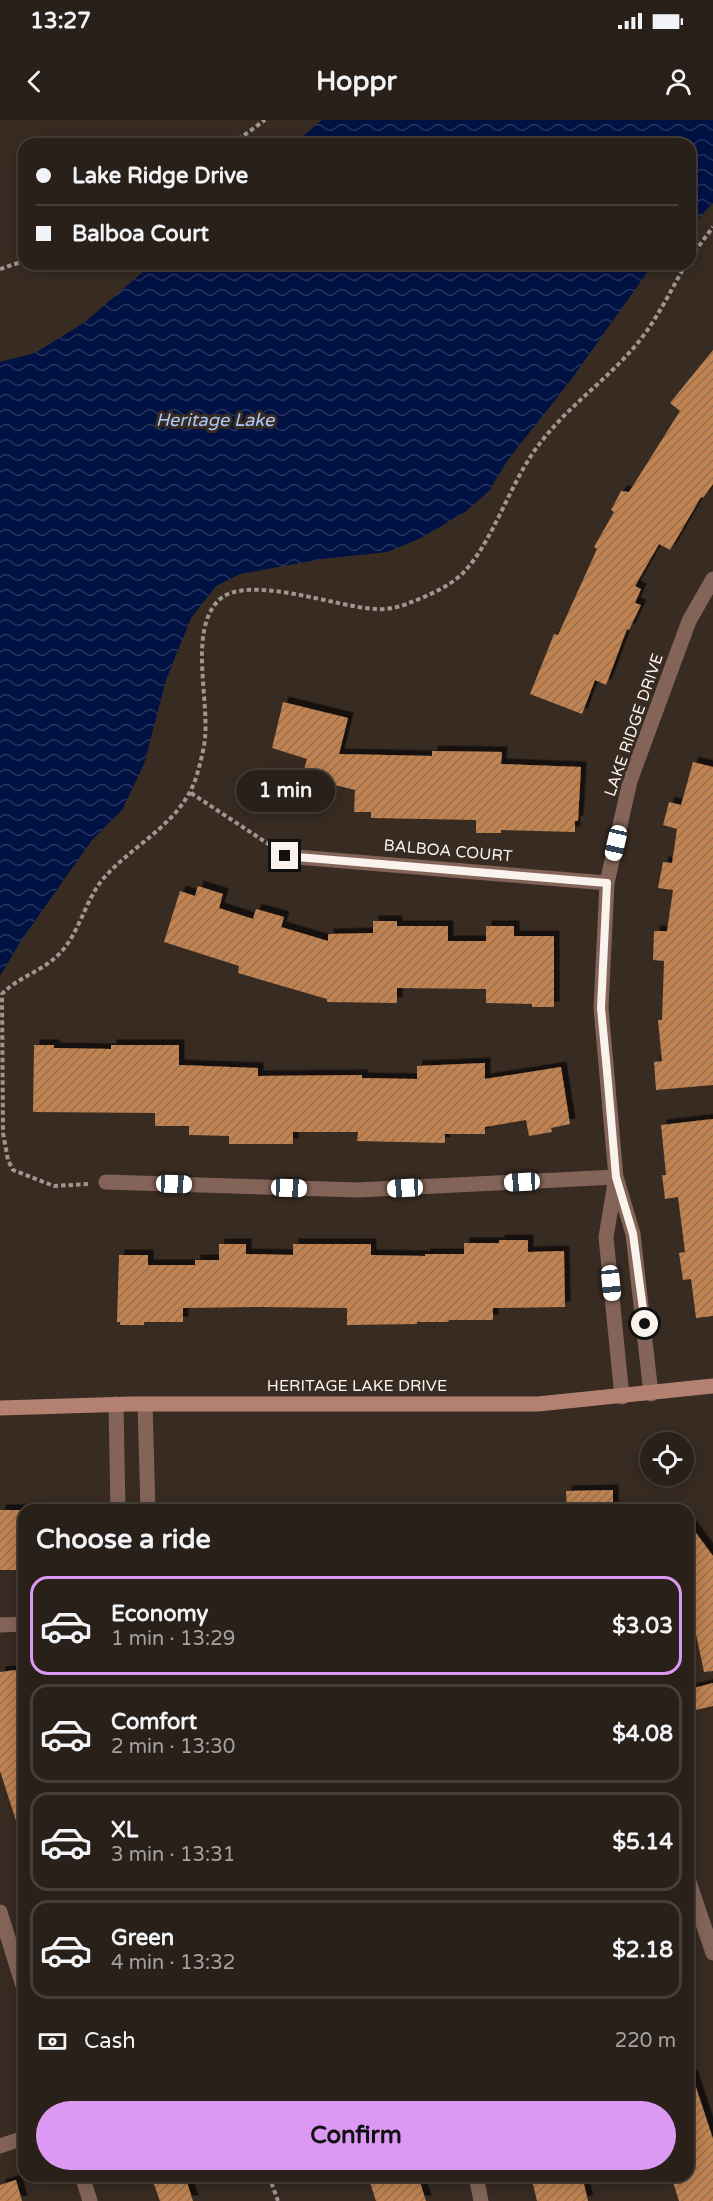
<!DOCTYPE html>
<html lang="en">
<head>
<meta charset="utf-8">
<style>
	:root { --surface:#29201a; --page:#352d27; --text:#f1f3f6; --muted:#a5a3a2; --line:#453e39; --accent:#dc99f4 }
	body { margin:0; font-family:"Varela Round",sans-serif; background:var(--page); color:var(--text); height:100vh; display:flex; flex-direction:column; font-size:22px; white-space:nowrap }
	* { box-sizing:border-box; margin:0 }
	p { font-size:20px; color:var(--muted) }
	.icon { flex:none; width:33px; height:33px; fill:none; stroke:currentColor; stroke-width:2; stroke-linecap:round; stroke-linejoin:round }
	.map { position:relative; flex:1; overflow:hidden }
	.side { position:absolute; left:18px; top:1384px; width:676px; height:678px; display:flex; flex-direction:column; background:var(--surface); border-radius:18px; box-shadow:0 3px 15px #0003,0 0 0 2px var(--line) }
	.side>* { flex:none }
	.top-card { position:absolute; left:18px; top:18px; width:678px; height:132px; border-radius:18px; box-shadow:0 3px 15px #0003,0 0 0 2px var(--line); display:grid; align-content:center; height:132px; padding:0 18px; background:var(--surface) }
	.buttons { position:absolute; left:640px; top:1312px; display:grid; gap:12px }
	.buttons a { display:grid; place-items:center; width:54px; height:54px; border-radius:50%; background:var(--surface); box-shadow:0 3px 15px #0003,0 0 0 2px var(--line); font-size:30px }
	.end { position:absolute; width:27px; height:27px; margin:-14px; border:8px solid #faf2ec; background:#111; box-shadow:0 0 0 3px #111 }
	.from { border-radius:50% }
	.bubble { position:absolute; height:42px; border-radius:21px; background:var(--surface); box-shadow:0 3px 15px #0003,0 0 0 2px var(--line); font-size:20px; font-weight:800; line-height:42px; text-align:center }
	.car { position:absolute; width:18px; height:36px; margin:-18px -9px; border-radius:8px; box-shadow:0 0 4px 2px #0007; background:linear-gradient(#fff 24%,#345 0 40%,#fff 0 76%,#345 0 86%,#fff 0) }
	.top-card b { display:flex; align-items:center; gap:21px; height:57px; font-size:22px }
	.top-card b+b { border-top:2px solid var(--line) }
	.top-card i { width:15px; height:15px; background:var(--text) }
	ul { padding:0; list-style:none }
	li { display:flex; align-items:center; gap:18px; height:99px; margin:0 12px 9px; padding:0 6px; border:3px solid var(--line); border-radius:18px }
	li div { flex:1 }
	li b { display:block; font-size:22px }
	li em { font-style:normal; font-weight:800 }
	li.current { border-color:var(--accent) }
	li>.icon { width:54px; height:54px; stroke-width:1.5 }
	h2 { padding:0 18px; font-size:27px; line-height:72px }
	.pay { display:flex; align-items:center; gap:15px; height:66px; padding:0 18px; font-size:22px }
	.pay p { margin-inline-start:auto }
	.action { display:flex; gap:12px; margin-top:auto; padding:12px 18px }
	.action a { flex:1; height:69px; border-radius:36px; background:var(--accent); color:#111; font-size:24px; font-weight:800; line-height:69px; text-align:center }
	.status { display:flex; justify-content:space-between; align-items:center; height:42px; padding:0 30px; background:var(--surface); direction:ltr }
	.status svg { height:16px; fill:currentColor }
	header { display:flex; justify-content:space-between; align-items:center; height:78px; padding:0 18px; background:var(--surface); font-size:27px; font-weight:800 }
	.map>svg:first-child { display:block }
	.water { fill:url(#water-waves) }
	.building { fill:url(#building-hatch); filter:url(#shadow) }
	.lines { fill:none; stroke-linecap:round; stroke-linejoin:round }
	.path { stroke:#a0968f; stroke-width:4; stroke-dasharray:4.5 3; stroke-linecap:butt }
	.street { stroke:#846459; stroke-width:15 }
	.secondary { stroke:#b48171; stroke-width:15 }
	.route { stroke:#faf2ec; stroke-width:8 }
	.labels { text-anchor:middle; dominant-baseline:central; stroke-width:6; stroke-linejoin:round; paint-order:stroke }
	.street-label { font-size:16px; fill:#faf2ec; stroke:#372b22 }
	.water-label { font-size:18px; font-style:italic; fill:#aac8fa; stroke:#372b22 }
</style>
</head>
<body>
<div class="status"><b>13:27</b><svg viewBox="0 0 49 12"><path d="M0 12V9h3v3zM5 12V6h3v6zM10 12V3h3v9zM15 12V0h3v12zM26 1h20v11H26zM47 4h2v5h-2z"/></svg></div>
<header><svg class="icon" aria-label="back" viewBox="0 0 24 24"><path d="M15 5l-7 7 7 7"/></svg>Hoppr<svg class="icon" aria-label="person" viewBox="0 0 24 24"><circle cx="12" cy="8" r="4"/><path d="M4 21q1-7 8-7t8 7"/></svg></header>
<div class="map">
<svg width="713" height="2081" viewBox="0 0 713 2081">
	<defs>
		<pattern id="water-waves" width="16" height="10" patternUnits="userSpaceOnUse" patternTransform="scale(1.5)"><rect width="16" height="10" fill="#001143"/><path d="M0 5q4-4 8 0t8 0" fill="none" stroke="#26345e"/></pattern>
		<pattern id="building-hatch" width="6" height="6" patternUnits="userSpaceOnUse" patternTransform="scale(1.5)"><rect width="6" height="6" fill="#c08351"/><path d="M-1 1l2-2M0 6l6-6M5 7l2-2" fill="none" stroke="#976f4e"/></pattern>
		<filter id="shadow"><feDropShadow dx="5.5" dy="-5.5" stdDeviation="0" flood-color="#0009"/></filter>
	</defs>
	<rect width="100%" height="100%" fill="#372b22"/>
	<path class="water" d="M322,0H713V83L690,107V24H294Z
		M152,144H653L573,257L507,341L489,371L465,392L421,418L387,432L321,439L240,454L216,466L191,498L166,560L144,644L122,690L92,720L22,819L0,856V242L35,233L85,202Z"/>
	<path class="building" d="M713,230V364L703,378L701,377L670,430L659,424L635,466L641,469L635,483L641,485L629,510L627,509L606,565L595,560L582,594L530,574L554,514L558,515L597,429L594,427L614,392L611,390L621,371L629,372L680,291L670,283Z
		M283,582L348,598L339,634L432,636V631L502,632L501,644L581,647L578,701H575V712L501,710V713H476V700L371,698V692H354L355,670L302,657L307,639L272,628Z
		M693,642L713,647V965L656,970L654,942L662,941L658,900H662L664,841L653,840L654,811H667L673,770L658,768L663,742L672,743L677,709L663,705L669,682L681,685Z
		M198,766L223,774L219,788L253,799L256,789L284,797L281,807L328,821V814L373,813V801H397V806H448V821H486V806H514V816H554V887H532V884L486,883V869L397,868V883L327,882V879L238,853L239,846L164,822L180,771L195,776Z
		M34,925H54V928L111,929V925H179V945L258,948V956L362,955V958L417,959V946L485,943V959L561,947L570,1004L551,1008L552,1012L529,1016L526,1000L485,1007V1014H445V1023L357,1021L358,1012H293V1024H229V1016L189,1015V1006H155V993L33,992Z
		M713,999V1196L696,1198L691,1159L683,1160L679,1133L685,1132L678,1077L665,1079L662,1055H666L661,1005Z
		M499,1120H528V1132L564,1131L565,1187L493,1188V1200H449L448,1202H417V1204L347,1205V1188L260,1187L183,1188V1202H144V1205H120V1202H117L119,1135H148V1145H195V1140H219V1124H246V1134L293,1135V1124H371V1135L425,1136V1134H464V1123H499Z
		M613,1370V1390H567L566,1371Z
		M0,1390H20V1450H0Z
		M688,1402L713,1436V1551L704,1552L688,1476Z
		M24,1549V1713H20L0,1651V1552Z
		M713,1563V1586L696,1590L690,1569Z
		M692,1955L713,2019V2081H679L671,2056H688V1956Z
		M151,2056H185L193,2081H160Z
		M368,2056H418L426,2081H376Z
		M531,2056H582L588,2081H537Z
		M16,2060L22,2081H0V2065Z"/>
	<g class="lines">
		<path class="path" d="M232,24L265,0
			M690,138L713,107
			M0,149L24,141
			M191,673L270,725
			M88,1064L54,1066L13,1050L8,1040L3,1013L2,874C17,858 40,852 57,836C79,816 84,782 103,759C135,722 185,702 198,651C201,640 204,629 205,618C209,578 189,511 218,481C245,452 339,488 376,489C386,490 400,487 409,483C427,476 449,467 463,453C494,421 511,359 541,322C567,288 600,265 628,234C653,208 668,175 686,144
			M269,2056L278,2081"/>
		<path class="street" d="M285,736L607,763
			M106,1062L358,1070L616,1057L601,888L607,763L630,661L689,501L713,459
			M622,1277L606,1117L616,1057L633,1114L651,1274
			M116,1284L118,1390
			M145,1284L148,1390
			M0,1505L24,1504
			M688,1759L713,1833
			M0,1792L24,1869
			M0,2026L24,2018
			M82,2056L90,2081
			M476,2056L481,2081"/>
		<path class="secondary" d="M0,1288L130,1284H538L713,1266"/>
	</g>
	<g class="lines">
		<path class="route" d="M285,736L607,763L601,888L607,951L616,1057L633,1114L645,1204"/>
	</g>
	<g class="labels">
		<g class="street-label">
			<text transform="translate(634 605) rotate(-71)">LAKE RIDGE DRIVE</text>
			<text transform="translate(448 731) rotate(5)">BALBOA COURT</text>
			<text x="357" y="1266">HERITAGE LAKE DRIVE</text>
		</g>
		<g class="water-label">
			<text x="215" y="300">Heritage Lake</text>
		</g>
	</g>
</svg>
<div class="buttons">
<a><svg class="icon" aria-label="locate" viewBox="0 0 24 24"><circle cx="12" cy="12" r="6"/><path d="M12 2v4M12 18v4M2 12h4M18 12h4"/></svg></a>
</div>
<i class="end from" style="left:645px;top:1204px"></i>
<i class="end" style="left:285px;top:736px"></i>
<div class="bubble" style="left:236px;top:650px;width:99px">1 min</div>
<i class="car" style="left:616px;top:723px;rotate:193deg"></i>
<i class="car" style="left:522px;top:1062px;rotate:267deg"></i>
<i class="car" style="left:174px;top:1064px;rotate:92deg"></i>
<i class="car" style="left:289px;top:1068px;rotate:92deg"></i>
<i class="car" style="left:405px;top:1068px;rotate:267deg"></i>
<i class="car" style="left:611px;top:1163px;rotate:174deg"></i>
<div class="top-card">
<b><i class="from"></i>Lake Ridge Drive</b>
<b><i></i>Balboa Court</b>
</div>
<section class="side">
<h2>Choose a ride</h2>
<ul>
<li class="current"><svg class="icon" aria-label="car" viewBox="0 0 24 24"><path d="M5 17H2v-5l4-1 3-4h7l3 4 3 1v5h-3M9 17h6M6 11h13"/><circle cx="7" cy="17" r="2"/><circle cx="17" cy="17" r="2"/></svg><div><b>Economy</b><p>1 min · 13:29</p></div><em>$3.03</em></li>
<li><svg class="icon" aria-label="car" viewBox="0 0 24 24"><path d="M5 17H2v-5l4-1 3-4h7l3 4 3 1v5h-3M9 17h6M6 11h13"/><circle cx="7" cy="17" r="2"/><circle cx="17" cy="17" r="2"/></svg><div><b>Comfort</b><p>2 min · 13:30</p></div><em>$4.08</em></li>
<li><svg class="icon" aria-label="car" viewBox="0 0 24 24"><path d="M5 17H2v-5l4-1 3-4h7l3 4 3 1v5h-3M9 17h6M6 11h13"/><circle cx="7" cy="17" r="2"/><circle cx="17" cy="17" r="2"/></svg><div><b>XL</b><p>3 min · 13:31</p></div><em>$5.14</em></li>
<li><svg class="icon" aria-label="car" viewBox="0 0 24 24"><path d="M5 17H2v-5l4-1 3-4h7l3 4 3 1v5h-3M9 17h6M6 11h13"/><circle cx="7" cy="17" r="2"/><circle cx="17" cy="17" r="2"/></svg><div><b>Green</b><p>4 min · 13:32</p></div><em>$2.18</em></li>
</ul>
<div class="pay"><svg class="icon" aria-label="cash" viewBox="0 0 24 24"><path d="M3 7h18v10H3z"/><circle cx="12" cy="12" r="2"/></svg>Cash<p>220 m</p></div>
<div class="action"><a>Confirm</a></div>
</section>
</div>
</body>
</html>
